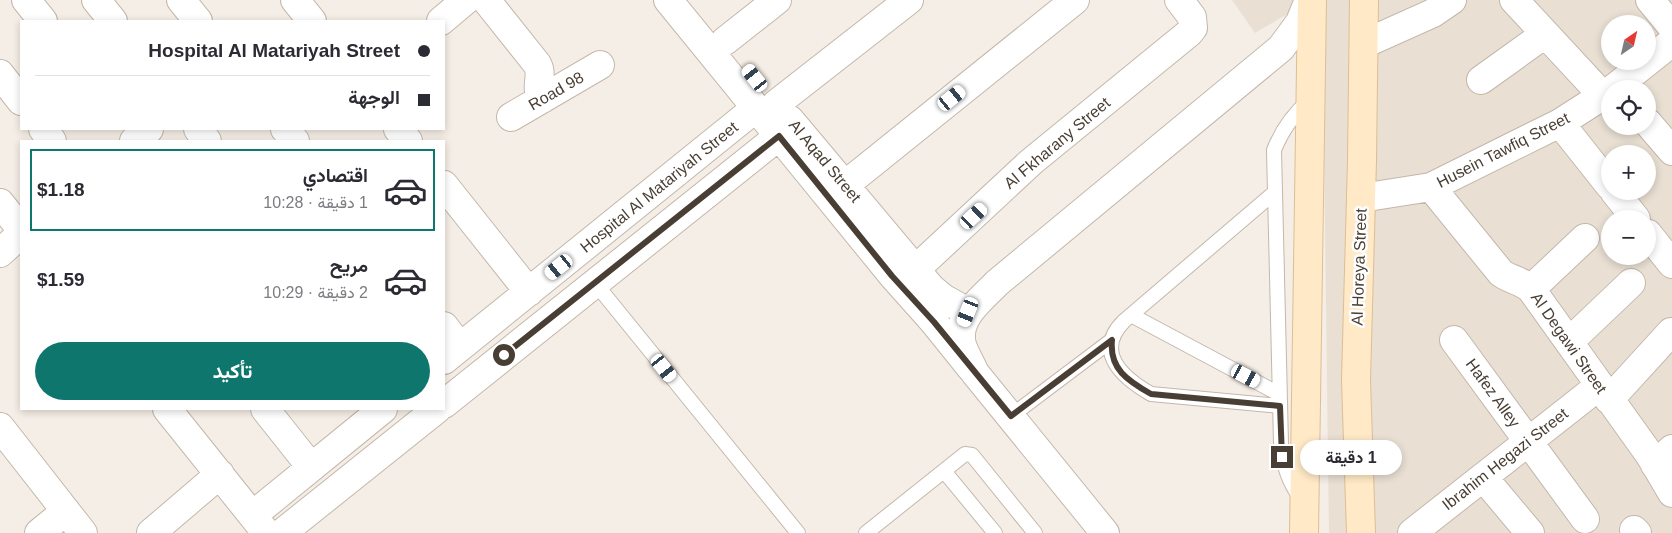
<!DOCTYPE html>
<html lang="ar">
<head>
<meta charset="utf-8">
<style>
	:root { --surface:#fff; --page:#f7f7f7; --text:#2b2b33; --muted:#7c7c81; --line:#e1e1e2; --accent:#0f766e }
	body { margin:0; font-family:Helvetica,Vazirmatn,sans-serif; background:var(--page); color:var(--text); direction:rtl; height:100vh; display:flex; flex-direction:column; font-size:19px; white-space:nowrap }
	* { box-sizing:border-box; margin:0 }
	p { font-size:16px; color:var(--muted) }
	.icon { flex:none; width:28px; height:28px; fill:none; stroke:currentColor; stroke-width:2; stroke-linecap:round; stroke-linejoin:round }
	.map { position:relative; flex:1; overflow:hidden; direction:ltr }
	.drawer { position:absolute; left:20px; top:140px; width:425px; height:270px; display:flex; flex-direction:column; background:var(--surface); border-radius:0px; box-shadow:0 2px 8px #0003; direction:rtl }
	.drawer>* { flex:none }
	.guide { position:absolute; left:20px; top:20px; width:425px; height:110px; border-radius:0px; box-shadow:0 2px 8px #0003; direction:rtl; display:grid; align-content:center; height:110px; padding:0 15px; background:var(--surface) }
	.needle { width:32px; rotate:34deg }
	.tools { position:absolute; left:1601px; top:15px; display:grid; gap:10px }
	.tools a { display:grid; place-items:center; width:55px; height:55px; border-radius:50%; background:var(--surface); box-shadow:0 2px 8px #0003; font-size:25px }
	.end { position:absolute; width:22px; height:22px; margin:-11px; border:6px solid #483e34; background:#fff; box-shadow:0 0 0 2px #fff }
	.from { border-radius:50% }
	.bubble { position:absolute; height:35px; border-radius:18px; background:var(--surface); box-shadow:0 2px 8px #0003; font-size:16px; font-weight:700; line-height:35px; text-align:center; direction:rtl }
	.car { position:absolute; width:15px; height:30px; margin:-15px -8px; border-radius:6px; box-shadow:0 0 4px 1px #0007; background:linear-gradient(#fff 24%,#345 0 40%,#fff 0 76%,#345 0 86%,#fff 0) }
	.guide b { display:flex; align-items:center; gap:18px; height:48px; font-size:19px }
	.guide b+b { border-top:1px solid var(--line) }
	.guide i { width:12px; height:12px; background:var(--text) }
	ul { padding:9px 0 0; list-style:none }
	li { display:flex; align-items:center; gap:15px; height:82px; margin:0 10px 8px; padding:0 5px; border:2px solid transparent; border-radius:0px }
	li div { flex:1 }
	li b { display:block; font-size:19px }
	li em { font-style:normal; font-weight:700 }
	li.selected { border-color:var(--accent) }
	li>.icon { width:45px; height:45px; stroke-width:1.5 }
	.button { display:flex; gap:10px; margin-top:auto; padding:10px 15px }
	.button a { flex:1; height:58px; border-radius:30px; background:var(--accent); color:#fff; font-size:20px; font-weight:700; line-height:58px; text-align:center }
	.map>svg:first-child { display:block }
	.residential { fill:#e9dfd3; fill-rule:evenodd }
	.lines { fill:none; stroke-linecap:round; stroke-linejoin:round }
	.service-casing { stroke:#c4b7aa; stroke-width:16 }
	.minor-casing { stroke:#c4b7aa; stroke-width:30 }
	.tertiary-casing { stroke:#c4b7aa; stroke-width:30 }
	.secondary-casing { stroke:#ddbe93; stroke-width:30 }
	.service { stroke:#fff; stroke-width:14 }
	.minor { stroke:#fff; stroke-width:28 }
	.tertiary { stroke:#fff; stroke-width:28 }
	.secondary { stroke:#ffe9c6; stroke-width:28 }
	.route { stroke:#483e34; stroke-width:6 }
	.labels { text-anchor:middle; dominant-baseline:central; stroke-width:5; stroke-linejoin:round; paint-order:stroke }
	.street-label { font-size:16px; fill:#483e34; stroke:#fff }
</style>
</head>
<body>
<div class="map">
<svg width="1672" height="533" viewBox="0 0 1672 533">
	<rect width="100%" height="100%" fill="#f5eee6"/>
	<path class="residential" d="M1232,0H1311L1255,33Z
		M1322,0H1672V533H1329ZM1610,24H1648V61H1610ZM1610,89H1648V126H1610ZM1610,154H1648V191H1610ZM1610,219H1648V256H1610Z"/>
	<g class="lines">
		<g class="service-casing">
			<path id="service" d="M1275,192L1124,321C1093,352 1123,378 1151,394L1280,406
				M595,283L798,533
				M1131,315L1279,394
				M1011,416L1112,340
				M944,471L995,533
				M1300,497C1288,481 1283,464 1281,444L1274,150C1282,130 1293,114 1310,100
				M866,533L965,454L972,455L1035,533"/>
		</g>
		<g class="minor-casing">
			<path id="minor" d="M26,0L43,21
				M96,0L113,21
				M181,0L198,21
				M295,0L312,21
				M486,0L537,64C544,75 534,87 542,99
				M668,0L893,276L934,322L971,368
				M1514,0L1603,96
				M1650,0L1672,27
				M441,21L466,0
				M725,41L777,0
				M1364,44L1433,13L1452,0
				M0,74L21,101
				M1481,80L1545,34
				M1613,89L1672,42
				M776,104L909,0
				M511,117L600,65
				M790,120L931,288L943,298L968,312
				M1560,123L1610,186
				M1648,123L1672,151
				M43,129L52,141
				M198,129L207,141
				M285,129L295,141
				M398,129L408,141
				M134,141L149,129
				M444,185L529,292
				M845,185L1075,0
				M1431,187L1501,273C1511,280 1522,281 1531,289L1649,454L1672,493
				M1614,191L1636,219
				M1361,198L1431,187L1560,123L1610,91
				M0,203L21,229
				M1648,234L1672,264
				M0,253L21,234
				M916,269L1031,162L1189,33L1193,28L1192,17L1179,0
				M1531,289L1585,238
				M444,326L460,347
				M1454,340L1585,519
				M1569,342L1631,283
				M444,360L756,108
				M1609,400L1671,332
				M444,404L779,136
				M167,409L264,530
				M265,409L311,467
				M0,427L83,533
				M1655,465L1672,449
				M1483,477L1530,533
				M253,515L383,409
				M1634,530L1637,533
				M39,533L66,511
				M151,533L220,474
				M282,533L437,409
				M1412,533L1599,386"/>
		</g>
		<g class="tertiary-casing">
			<path id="tertiary" d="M1105,533L975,373C971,364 965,354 962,345C955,318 981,300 997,283L1281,48L1300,22L1309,0"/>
		</g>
		<g class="secondary-casing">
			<path id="secondary" d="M1304,533L1312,0
				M1361,533L1356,380L1362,161L1364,0"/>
		</g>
		<use href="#service" class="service"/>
		<use href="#minor" class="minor"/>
		<use href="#tertiary" class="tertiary"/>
		<use href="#secondary" class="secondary"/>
	</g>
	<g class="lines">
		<path class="route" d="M504,355L779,136L892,276L934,322L1011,416L1112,340C1109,369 1128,381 1151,394L1280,406L1282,457"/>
	</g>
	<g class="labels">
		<g class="street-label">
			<text transform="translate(556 91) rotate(-30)">Road 98</text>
			<text transform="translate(1057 143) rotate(-40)">Al Fkharany Street</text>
			<text transform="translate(1503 150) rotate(-27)">Husein Tawfiq Street</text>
			<text transform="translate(825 161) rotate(50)">Al Aqad Street</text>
			<text transform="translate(659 187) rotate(-39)">Hospital Al Matariyah Street</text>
			<text transform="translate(1359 267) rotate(-88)">Al Horeya Street</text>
			<text transform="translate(1569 343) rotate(55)">Al Degawi Street</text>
			<text transform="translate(1493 393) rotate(54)">Hafez Alley</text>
			<text transform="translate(1505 459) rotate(-38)">Ibrahim Hegazi Street</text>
		</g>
	</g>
</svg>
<div class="tools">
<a><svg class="needle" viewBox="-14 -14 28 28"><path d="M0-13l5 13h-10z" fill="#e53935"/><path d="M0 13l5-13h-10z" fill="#7c7c81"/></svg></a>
<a><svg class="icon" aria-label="locate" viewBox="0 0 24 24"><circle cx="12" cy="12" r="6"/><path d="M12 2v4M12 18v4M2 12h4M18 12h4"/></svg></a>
<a>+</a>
<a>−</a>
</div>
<i class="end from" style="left:504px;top:355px"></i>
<i class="end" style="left:1282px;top:457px"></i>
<div class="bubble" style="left:1300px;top:440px;width:102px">1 دقيقة</div>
<i class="car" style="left:755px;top:78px;rotate:321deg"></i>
<i class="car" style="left:952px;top:98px;rotate:51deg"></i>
<i class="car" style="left:974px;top:216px;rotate:47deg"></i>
<i class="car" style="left:559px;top:267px;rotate:231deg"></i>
<i class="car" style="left:968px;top:312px;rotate:202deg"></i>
<i class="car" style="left:664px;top:368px;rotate:141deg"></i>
<i class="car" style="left:1246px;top:376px;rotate:118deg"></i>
<div class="guide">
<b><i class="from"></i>Hospital Al Matariyah Street</b>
<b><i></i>الوجهة</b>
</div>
<section class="drawer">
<ul>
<li class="selected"><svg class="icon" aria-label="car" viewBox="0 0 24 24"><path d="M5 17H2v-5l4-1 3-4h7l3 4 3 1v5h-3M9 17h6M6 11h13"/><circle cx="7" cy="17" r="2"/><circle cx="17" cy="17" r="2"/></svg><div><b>اقتصادي</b><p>1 دقيقة · 10:28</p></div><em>$1.18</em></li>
<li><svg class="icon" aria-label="car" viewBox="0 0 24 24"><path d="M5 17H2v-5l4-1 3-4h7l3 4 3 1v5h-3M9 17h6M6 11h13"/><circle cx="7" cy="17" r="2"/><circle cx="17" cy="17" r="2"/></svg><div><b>مريح</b><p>2 دقيقة · 10:29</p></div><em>$1.59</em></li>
</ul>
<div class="button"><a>تأكيد</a></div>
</section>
</div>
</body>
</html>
